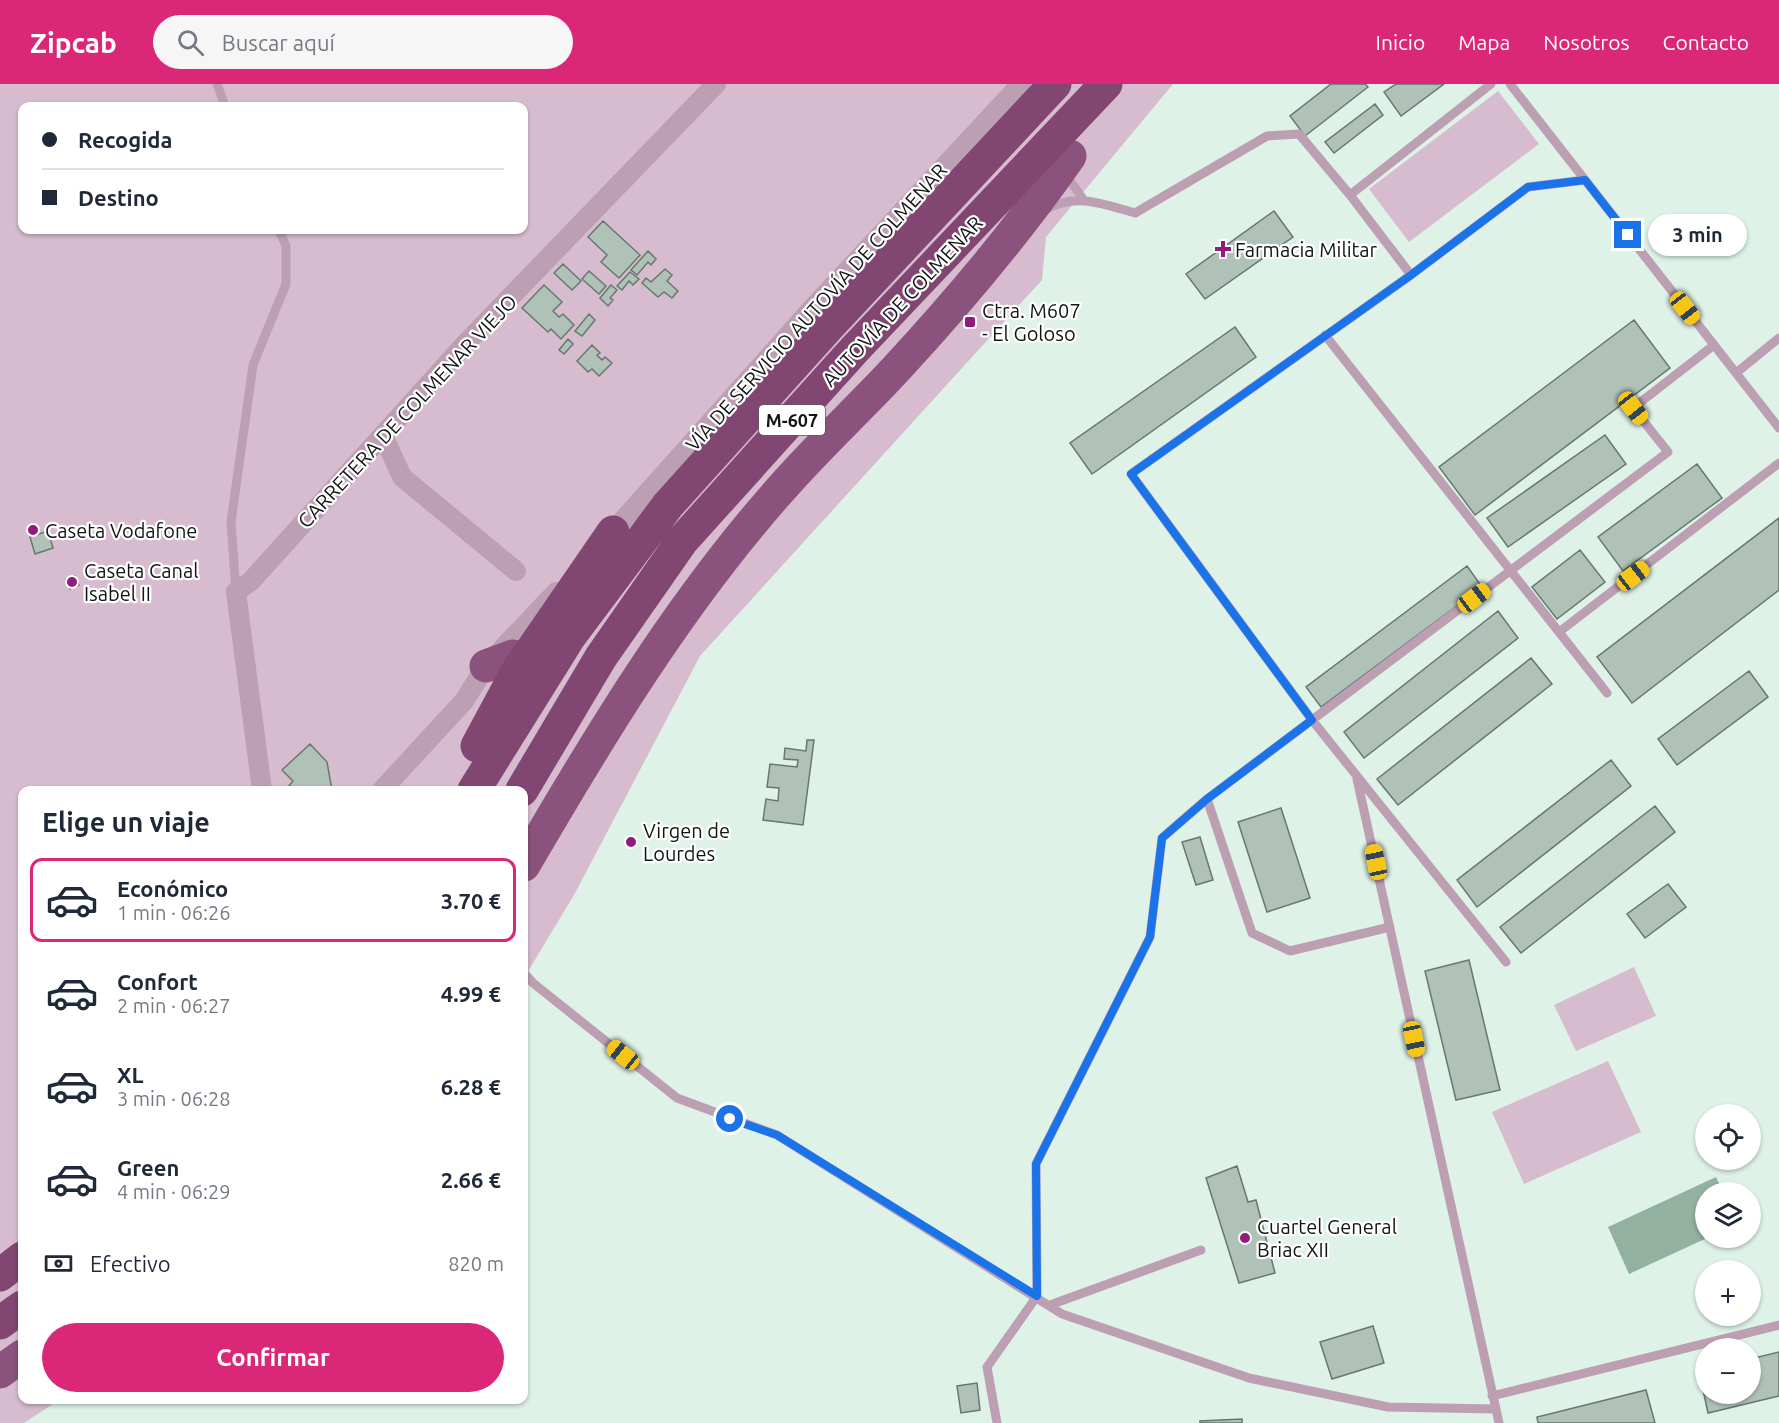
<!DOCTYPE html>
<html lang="es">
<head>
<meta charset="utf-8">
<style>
	:root { --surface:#fff; --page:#f6f6f7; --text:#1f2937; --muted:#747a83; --line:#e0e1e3; --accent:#db2777 }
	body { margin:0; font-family:Ubuntu,sans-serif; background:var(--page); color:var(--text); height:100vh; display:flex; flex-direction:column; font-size:22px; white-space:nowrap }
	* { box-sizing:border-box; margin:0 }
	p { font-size:20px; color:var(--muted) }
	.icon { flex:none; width:33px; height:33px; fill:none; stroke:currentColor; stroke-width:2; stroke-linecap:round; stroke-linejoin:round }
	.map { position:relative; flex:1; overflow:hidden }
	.sheet { position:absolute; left:18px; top:702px; width:510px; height:618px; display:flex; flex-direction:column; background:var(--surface); border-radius:12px; box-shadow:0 2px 4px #0004 }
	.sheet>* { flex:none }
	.top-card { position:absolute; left:18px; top:18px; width:510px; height:132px; border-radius:12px; box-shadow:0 2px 4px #0004; display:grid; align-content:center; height:132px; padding:0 24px; background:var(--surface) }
	.fabs { position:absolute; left:1695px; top:1020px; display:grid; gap:12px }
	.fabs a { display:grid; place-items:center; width:66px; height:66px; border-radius:50%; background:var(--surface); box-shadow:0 2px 4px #0004; font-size:30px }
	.end { position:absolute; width:27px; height:27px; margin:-14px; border:8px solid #1a73e8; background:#fff; box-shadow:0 0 0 3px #fff }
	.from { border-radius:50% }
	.bubble { position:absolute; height:42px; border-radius:21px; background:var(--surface); box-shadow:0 2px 4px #0004; font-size:20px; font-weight:700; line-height:42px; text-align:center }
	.car { position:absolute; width:18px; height:36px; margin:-18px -9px; border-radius:8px; box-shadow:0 0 4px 2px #0007; background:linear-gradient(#f5c518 24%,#345 0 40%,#f5c518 0 76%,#345 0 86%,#f5c518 0) }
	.top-card b { display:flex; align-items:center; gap:21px; height:57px; font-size:22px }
	.top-card b+b { border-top:2px solid var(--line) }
	.top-card i { width:15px; height:15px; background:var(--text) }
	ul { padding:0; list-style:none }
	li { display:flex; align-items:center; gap:18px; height:84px; margin:0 12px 9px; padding:0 12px; border:3px solid transparent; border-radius:12px }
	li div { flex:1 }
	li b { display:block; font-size:22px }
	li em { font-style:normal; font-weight:700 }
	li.on { border-color:var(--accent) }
	li>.icon { width:54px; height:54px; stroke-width:1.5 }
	h2 { padding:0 24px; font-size:27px; line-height:72px }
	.pay { display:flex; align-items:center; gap:15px; height:66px; padding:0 24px; font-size:22px }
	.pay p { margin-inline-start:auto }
	.button { display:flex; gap:12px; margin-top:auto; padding:12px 24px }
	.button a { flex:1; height:69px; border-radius:36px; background:var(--accent); color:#fff; font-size:24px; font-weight:700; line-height:69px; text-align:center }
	header { display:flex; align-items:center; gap:36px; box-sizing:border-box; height:84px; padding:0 30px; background:var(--accent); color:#fff }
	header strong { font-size:28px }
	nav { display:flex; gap:33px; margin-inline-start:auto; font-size:21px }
	.search { width:420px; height:54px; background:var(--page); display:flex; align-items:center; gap:15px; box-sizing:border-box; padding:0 21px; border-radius:33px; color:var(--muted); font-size:22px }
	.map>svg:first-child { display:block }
	.green { fill:#d6bcce; fill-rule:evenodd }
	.water { fill:#93b1a0 }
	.building { fill:#b0c2b8; stroke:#67786e; stroke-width:1.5 }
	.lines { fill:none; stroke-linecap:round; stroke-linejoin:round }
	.service { stroke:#bd9fb4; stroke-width:9 }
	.minor { stroke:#bd9fb4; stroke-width:20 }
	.trunk { stroke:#8a527c; stroke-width:33 }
	.motorway { stroke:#824673; stroke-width:33 }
	.route { stroke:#1a73e8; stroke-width:8 }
	.poi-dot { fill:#901b7a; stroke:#fff; stroke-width:2 }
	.labels { text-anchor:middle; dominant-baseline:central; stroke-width:4.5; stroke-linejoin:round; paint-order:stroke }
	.shield { fill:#fff; stroke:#585c5a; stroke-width:1.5 }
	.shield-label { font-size:18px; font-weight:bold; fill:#101613 }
	.poi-label { font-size:20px; fill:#101613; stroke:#fff; text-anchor:start }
	.street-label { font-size:20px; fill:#101613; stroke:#fff }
</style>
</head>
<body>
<header>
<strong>Zipcab</strong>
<div class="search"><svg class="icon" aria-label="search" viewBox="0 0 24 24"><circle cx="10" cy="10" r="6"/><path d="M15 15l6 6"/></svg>Buscar aquí</div>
<nav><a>Inicio</a><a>Mapa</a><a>Nosotros</a><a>Contacto</a></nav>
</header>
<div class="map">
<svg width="1779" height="1339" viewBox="0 0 1779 1339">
	<rect width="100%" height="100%" fill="#dff2e7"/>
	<path class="green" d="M0,0H1173L1046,153L1042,196L700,572L574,811L524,894V706H22V1316H59L24,1339H0ZM22,22H524V146H22Z
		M1498,7L1539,60L1409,158L1369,105Z
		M1634,883L1656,932L1576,967L1554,921Z
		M1608,977L1641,1048L1524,1100L1492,1028Z"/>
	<path class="water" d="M1716,1093L1723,1108H1706L1707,1154L1629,1190L1608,1143Z"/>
	<path class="building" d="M1331,0H1365L1368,3L1305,52L1290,32Z
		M1396,0H1444L1401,32L1384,8Z
		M1375,20L1383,31L1334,69L1325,58Z
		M1274,127L1293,153L1205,215L1186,190Z
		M603,137L640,171L619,194L601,178L607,171L588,153Z
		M648,167L656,175L651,181L648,178L637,191L631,186Z
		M563,180L581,197L572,206L554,189Z
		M665,185L672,191L667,197L678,207L672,214L664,208L658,213L642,199L646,194L651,198Z
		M589,187L606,202L599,210L582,195Z
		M630,188L639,195L633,201L629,197L622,206L617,202Z
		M544,201L562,218L553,227L559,233L563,230L574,241L561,255L551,245L548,248L522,224Z
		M611,201L617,206L610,214L613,216L608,222L600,214Z
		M589,230L595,236L582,252L575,247Z
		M1634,236L1670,284L1475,431L1439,383Z
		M1235,243L1256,273L1092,390L1070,359Z
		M568,255L573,260L564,270L559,266Z
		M592,261L600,269L597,271L602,276L605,273L612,279L599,292L592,285L588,288L577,277Z
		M1605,351L1626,380L1508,463L1487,434Z
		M1697,380L1722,414L1623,487L1598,453Z
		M1779,434V506L1632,619L1597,573Z
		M48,447L53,464L35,470L30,453Z
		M1580,466L1605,498L1557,535L1532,503Z
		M1467,482L1482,503L1321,623L1306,603Z
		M75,492L79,501L70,505L66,496Z
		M1498,527L1518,554L1364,674L1344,648Z
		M1531,574L1552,600L1398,721L1377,695Z
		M1749,587L1768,613L1677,681L1658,655Z
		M807,656H814L803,741L763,736L766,715L778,717L779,704L767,703L770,680L797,683L798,676L784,675L785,664L806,667Z
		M310,660L327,678L332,706H289L288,703L293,697L282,686Z
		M1611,676L1631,702L1477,823L1457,796Z
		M1655,722L1675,748L1521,869L1500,843Z
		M1281,724L1310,814L1267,828L1238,738Z
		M1200,753L1213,796L1196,801L1182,758Z
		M1668,800L1686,823L1645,854L1627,830Z
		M1469,876L1500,1006L1456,1016L1425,887Z
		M1237,1082L1248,1118L1256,1116L1275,1189L1239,1199L1206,1094Z
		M1373,1242L1384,1279L1332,1295L1320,1258Z
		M1779,1268V1312L1708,1329L1699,1287L1706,1285V1310H1750V1275Z
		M977,1299L980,1326L961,1329L957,1302Z
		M1646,1306L1655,1339H1538L1537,1333Z
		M1242,1335V1339H1200V1337Z"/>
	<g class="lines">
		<path class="service" d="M217,0L225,22
			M1510,0L1779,344
			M1069,89V95L1083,115
			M1350,111L1491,0
			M1047,125C1076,108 1106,121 1135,129L1267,52L1299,50L1350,111L1411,191
			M1325,251L1607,609
			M1736,289L1779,254
			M236,508L231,438L253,281L286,200V162L279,146
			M1559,548L1779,379
			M1357,695L1499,1339
			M1207,715L1252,849L1290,867L1390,843
			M1506,878L1312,636L1131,390L1411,191L1528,103L1585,96
			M524,889L533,899L677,1014L777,1051L1062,1230L1249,1294L1388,1323L1495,1325
			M1050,1221L1201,1166
			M1492,1312L1779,1241
			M997,1339L987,1283L1037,1212L1036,1080L1150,853L1162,754L1207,715L1668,368L1633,324L1714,261"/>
		<path class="minor" d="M383,351L402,393L516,487
			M607,454L807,230L1021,0
			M262,706L236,508L251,497L466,259L716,0
			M382,706L464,617L486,582L556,508"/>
		<path class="trunk" d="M486,582L513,572L518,586
			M524,781C598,654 676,525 773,414C811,369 855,329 895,286C958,218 1017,148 1070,72
			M0,1288L22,1272"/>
		<path class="motorway" d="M477,662L518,586L613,448
			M474,706L570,552L668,421L828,243L1055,0
			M522,706L601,573L682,457L855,265L1106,0
			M0,1191L22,1174
			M0,1239L22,1223"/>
	</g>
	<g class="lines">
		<path class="route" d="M730,1035L777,1051L1037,1212L1036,1080L1150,853L1162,754L1207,715L1312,636L1131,390L1411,191L1528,103L1585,96L1628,151"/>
	</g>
	<g class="poi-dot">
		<path d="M1220 156h6v6h6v6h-6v6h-6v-6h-6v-6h6z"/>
		<rect x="964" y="232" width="12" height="12" rx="3"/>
		<circle cx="33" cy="446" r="6"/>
		<circle cx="72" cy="498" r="6"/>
		<circle cx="631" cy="758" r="6"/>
		<circle cx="1245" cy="1154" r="6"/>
	</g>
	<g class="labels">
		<rect class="shield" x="759" y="321" width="66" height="30" rx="4.5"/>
		<g class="shield-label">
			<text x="792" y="336">M-607</text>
		</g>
		<g class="poi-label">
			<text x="1235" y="165">Farmacia Militar</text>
			<text x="982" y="226">Ctra. M607<tspan x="982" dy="23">- El Goloso</tspan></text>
			<text x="45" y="446">Caseta Vodafone</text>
			<text x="84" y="486">Caseta Canal<tspan x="84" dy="23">Isabel II</tspan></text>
			<text x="643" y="746">Virgen de<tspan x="643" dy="23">Lourdes</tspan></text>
			<text x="1257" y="1142">Cuartel General<tspan x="1257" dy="23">Briac XII</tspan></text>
		</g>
		<g class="street-label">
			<text transform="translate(902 217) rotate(-47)">AUTOVÍA DE COLMENAR</text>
			<text transform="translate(816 223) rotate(-48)">VÍA DE SERVICIO AUTOVÍA DE COLMENAR</text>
			<text transform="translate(407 327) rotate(-47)">CARRETERA DE COLMENAR VIEJO</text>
		</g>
	</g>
</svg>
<div class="fabs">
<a><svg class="icon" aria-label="locate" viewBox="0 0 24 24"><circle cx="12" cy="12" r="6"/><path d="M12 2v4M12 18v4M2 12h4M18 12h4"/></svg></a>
<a><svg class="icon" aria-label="layers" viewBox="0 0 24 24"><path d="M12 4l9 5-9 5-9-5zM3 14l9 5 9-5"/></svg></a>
<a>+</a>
<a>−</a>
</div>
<i class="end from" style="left:730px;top:1035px"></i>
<i class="end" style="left:1628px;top:151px"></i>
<div class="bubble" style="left:1648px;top:130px;width:99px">3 min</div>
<i class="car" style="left:1685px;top:224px;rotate:142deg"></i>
<i class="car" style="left:1633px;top:324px;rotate:142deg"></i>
<i class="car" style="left:1633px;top:492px;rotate:52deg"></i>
<i class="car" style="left:1474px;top:514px;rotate:53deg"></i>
<i class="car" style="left:1376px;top:778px;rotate:348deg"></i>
<i class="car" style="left:1414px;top:955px;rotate:168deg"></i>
<i class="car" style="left:623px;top:971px;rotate:309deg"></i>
<div class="top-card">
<b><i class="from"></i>Recogida</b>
<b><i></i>Destino</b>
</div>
<section class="sheet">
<h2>Elige un viaje</h2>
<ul>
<li class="on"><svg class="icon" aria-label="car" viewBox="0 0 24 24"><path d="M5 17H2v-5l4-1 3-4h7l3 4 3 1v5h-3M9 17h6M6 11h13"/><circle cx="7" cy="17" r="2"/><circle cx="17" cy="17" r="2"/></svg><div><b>Económico</b><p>1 min · 06:26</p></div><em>3.70 €</em></li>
<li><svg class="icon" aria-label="car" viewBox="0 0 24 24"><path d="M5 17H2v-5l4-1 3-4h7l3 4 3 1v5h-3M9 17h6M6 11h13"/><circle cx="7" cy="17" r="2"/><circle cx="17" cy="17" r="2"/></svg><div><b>Confort</b><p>2 min · 06:27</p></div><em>4.99 €</em></li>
<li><svg class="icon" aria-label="car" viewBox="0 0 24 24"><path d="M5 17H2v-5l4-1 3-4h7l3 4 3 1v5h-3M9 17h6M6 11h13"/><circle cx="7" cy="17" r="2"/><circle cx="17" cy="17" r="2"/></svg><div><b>XL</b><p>3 min · 06:28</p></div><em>6.28 €</em></li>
<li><svg class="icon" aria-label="car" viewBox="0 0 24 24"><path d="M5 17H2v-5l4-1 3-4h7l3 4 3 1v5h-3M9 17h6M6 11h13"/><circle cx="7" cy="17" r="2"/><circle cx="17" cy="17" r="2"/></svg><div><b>Green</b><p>4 min · 06:29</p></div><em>2.66 €</em></li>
</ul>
<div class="pay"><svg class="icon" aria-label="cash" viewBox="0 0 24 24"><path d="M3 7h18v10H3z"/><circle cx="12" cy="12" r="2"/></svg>Efectivo<p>820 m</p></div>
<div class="button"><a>Confirmar</a></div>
</section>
</div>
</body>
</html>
